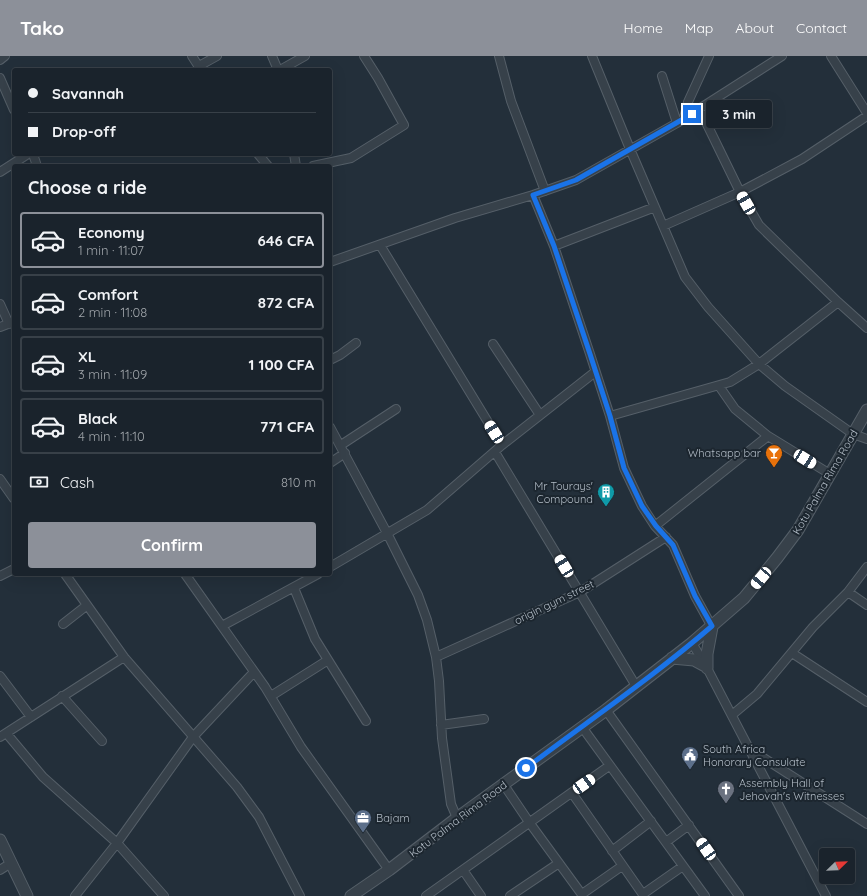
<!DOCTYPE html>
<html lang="en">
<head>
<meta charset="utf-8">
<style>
	:root { --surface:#1a232c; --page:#232b34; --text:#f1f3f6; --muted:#9fa4a9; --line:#384048; --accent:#8c9099 }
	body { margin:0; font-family:Quicksand,sans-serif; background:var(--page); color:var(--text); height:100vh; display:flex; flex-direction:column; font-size:15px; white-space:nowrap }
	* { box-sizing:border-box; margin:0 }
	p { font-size:13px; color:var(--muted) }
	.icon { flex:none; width:22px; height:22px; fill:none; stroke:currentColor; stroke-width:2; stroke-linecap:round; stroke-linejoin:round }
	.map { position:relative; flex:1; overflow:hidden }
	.panel { position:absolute; left:12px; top:108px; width:320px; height:412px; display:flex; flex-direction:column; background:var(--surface); border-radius:4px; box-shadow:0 4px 16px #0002,0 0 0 1px var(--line) }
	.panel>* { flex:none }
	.banner { position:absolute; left:12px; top:12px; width:320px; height:88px; border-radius:4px; box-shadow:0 4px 16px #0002,0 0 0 1px var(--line); display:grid; align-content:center; height:88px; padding:0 16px; background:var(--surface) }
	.needle { width:26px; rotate:67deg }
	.controls { position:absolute; left:819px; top:792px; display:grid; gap:8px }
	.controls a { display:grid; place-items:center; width:36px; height:36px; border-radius:4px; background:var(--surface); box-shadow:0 4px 16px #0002,0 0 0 1px var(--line); font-size:20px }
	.end { position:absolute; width:18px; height:18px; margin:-9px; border:5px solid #1a73e8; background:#fff; box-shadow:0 0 0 2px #fff }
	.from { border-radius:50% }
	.bubble { position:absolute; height:28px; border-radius:4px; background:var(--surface); box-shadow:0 4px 16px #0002,0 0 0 1px var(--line); font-size:13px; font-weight:700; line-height:28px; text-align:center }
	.car { position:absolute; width:12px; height:24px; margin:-12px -6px; border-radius:5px; box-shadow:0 0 3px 1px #0007; background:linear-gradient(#fff 24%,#345 0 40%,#fff 0 76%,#345 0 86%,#fff 0) }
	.banner b { display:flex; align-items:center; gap:14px; height:38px; font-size:15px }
	.banner b+b { border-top:1px solid var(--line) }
	.banner i { width:10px; height:10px; background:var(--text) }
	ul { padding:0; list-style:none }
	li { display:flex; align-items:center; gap:12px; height:56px; margin:0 8px 6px; padding:0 8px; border:2px solid var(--line); border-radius:4px }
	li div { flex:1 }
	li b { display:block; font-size:15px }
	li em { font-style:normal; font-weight:700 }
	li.selected { border-color:var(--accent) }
	li>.icon { width:36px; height:36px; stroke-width:1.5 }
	h2 { padding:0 16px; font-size:18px; line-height:48px }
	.pay { display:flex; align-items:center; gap:10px; height:44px; padding:0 16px; font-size:15px }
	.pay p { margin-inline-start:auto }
	.cta { display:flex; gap:8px; margin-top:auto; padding:8px 16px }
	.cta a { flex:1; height:46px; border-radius:4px; background:var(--accent); color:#fff; font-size:16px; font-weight:700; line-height:46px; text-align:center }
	header { display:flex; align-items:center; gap:24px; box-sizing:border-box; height:56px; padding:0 20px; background:var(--accent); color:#fff }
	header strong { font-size:19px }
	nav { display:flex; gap:22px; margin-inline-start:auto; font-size:14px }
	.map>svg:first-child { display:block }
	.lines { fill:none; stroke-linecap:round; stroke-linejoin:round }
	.minor-casing { stroke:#555f68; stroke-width:10 }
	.tertiary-casing { stroke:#555f68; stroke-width:13 }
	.minor { stroke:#37414a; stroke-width:8 }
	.tertiary { stroke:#37414a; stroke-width:11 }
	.route { stroke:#1a73e8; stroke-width:5 }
	.labels { text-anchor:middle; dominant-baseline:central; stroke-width:4; stroke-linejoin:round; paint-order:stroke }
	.poi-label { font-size:11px; fill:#b2bcc6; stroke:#1c262f; text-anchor:start }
	.street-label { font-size:11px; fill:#b2bcc6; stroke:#1c262f }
</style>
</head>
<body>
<header>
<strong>Tako</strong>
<nav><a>Home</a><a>Map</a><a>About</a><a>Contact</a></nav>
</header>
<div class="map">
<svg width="867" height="840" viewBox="0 0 867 840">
	<rect width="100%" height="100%" fill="#232f3a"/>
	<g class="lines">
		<g class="minor-casing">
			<path id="minor" d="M192,0L201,14
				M272,0L278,14
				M499,0L511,45L545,135
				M592,0L630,93L685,221L708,251L759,308L785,330L853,378L867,383
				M831,0L867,57
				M0,4L5,0
				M199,10L217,0
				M280,14L305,0
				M662,20L677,67
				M0,22L14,54
				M699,52L740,136L759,169L838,246L867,272
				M684,62L688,46L709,0
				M33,98L37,110
				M258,98L268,110
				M294,98L296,110
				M313,110L351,102L404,69L378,22L364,0
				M0,116L28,98
				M533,139L554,190L590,298L610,360L624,412L642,450L655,470L673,489L695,540L712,571
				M663,170L740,136L802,103L867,60
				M380,189L502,389
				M554,190L655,151
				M330,206L455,162L533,139L576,124L677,67L782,0
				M0,248L9,268
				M0,271L13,266
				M493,288L540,359
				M330,304L340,299L356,287
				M719,330L735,353L768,380L830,418
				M610,360L730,326L759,308L838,246
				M330,371L387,477L418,539L427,564L436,601L439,625L442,682L451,748L457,762
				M341,389L396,353
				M495,396L636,630
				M330,407L345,397
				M0,423L14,443
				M655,470L768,380
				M330,511L427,454L502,389L595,316
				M65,518L124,601L237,731L259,761L300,840
				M185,518L265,631L301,691L389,814
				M0,520L14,513
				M294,532L315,583L366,665
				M848,536L867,549
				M63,568L86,550
				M222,570L318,518
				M692,587L707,612L826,840
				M792,597L867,646
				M436,601L580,536L666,481
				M0,620L31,661
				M62,640L102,685
				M271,640L328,604
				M606,654L739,840
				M732,659L757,638L813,571L848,536L867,511
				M441,669L484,663
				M582,671L705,840
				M7,678L43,721L117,787L164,840
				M0,681L124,601
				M751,694L867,768
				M504,729L529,766L583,840
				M572,737L644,840
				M666,786L689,769
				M612,795L651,765
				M0,814L11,807
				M463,814L481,840
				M582,838L622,810
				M643,838L683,810
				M75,840L117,787L193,681L254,616
				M426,840L609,710
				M510,840L559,807"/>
		</g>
		<g class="tertiary-casing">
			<path id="tertiary" d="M672,602L694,604L707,611
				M707,612V598L712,571
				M0,784L27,840
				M351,840L389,814L457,762L606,654L692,587L744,542L777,502L798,474L867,354"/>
		</g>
		<use href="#minor" class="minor"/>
		<use href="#tertiary" class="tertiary"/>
	</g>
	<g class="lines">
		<path class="route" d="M526,712C588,665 653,621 712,570L695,540L673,489L656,470L642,450L624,412L610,360L590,298L554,190L533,139L576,124L692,58"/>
	</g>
	<defs>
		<g id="bar-pin" transform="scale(0.9)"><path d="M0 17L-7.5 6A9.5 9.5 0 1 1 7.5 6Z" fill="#e8710a" stroke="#1c262f"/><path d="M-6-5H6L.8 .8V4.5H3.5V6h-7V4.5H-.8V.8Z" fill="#fff"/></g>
		<g id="building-pin" transform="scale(0.9)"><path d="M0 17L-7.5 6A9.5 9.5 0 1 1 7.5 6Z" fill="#0f9aa8" stroke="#1c262f"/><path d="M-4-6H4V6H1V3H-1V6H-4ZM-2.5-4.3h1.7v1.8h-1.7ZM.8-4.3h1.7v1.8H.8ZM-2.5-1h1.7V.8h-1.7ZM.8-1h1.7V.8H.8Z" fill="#fff"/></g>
		<g id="civic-pin" transform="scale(0.9)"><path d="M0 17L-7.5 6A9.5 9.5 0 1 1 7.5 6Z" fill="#5c6f8a" stroke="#1c262f"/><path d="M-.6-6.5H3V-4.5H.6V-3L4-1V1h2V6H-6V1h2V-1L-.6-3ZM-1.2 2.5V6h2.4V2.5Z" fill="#fff"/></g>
		<g id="church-pin" transform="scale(0.9)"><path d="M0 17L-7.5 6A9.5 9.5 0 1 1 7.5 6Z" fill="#6b7280" stroke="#1c262f"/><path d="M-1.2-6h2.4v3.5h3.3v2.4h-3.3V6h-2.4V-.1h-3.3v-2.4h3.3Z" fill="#fff"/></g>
		<g id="office-pin" transform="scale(0.9)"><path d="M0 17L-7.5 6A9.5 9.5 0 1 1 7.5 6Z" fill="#5c6f8a" stroke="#1c262f"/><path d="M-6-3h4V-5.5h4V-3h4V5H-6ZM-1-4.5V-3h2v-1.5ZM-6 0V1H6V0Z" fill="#fff"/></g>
	</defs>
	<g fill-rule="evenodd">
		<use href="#bar-pin" x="774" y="397"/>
		<use href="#building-pin" x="606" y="436"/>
		<use href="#civic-pin" x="690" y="699"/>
		<use href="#church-pin" x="726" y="733"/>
		<use href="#office-pin" x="363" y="762"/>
	</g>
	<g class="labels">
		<g class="poi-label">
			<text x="761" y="397" text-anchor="end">Whatsapp bar</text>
			<text x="593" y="430" text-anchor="end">Mr Tourays'<tspan x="593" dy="13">Compound</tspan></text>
			<text x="703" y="693">South Africa<tspan x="703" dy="13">Honorary Consulate</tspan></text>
			<text x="739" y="727">Assembly Hall of<tspan x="739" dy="13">Jehovah's Witnesses</tspan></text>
			<text x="376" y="762">Bajam</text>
		</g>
		<g class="street-label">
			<text transform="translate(825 426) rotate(-60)">Kotu Palma Rima Road</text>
			<text transform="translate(554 546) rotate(-26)">origin gym street</text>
			<text transform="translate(458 763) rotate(-37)">Kotu Palma Rima Road</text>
		</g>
	</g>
</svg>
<div class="controls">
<a><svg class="needle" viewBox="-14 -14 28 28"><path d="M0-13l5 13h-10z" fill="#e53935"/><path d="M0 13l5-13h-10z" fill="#9fa4a9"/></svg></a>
</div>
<i class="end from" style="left:526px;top:712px"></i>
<i class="end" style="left:692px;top:58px"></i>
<div class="bubble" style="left:706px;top:44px;width:66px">3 min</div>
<i class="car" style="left:746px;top:147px;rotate:330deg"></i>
<i class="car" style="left:494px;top:376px;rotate:328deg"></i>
<i class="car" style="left:805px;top:403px;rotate:122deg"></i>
<i class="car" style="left:564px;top:510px;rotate:329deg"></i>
<i class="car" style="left:761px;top:522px;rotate:220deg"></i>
<i class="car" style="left:584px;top:728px;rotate:55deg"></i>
<i class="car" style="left:706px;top:793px;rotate:325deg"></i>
<div class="banner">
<b><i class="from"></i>Savannah</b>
<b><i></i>Drop-off</b>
</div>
<section class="panel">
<h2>Choose a ride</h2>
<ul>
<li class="selected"><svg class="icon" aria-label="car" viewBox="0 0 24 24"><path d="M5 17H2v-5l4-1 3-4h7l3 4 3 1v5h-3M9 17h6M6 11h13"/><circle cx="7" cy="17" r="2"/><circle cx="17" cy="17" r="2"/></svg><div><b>Economy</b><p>1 min · 11:07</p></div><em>646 CFA</em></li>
<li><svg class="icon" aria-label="car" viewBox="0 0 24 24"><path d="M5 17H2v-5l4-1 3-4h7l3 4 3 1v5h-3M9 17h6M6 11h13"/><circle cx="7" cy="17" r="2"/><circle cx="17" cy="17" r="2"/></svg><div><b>Comfort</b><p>2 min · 11:08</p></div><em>872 CFA</em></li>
<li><svg class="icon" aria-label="car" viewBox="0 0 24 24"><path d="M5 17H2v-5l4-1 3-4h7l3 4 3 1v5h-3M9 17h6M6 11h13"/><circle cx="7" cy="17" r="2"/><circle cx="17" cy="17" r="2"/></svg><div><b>XL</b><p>3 min · 11:09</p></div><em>1 100 CFA</em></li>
<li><svg class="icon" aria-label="car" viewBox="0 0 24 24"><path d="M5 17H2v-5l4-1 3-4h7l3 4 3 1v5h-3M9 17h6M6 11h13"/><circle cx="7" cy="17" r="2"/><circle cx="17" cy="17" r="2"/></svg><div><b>Black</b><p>4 min · 11:10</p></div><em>771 CFA</em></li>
</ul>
<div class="pay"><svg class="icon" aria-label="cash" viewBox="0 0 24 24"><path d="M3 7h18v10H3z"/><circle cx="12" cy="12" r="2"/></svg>Cash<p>810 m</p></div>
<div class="cta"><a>Confirm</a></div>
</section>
</div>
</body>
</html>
